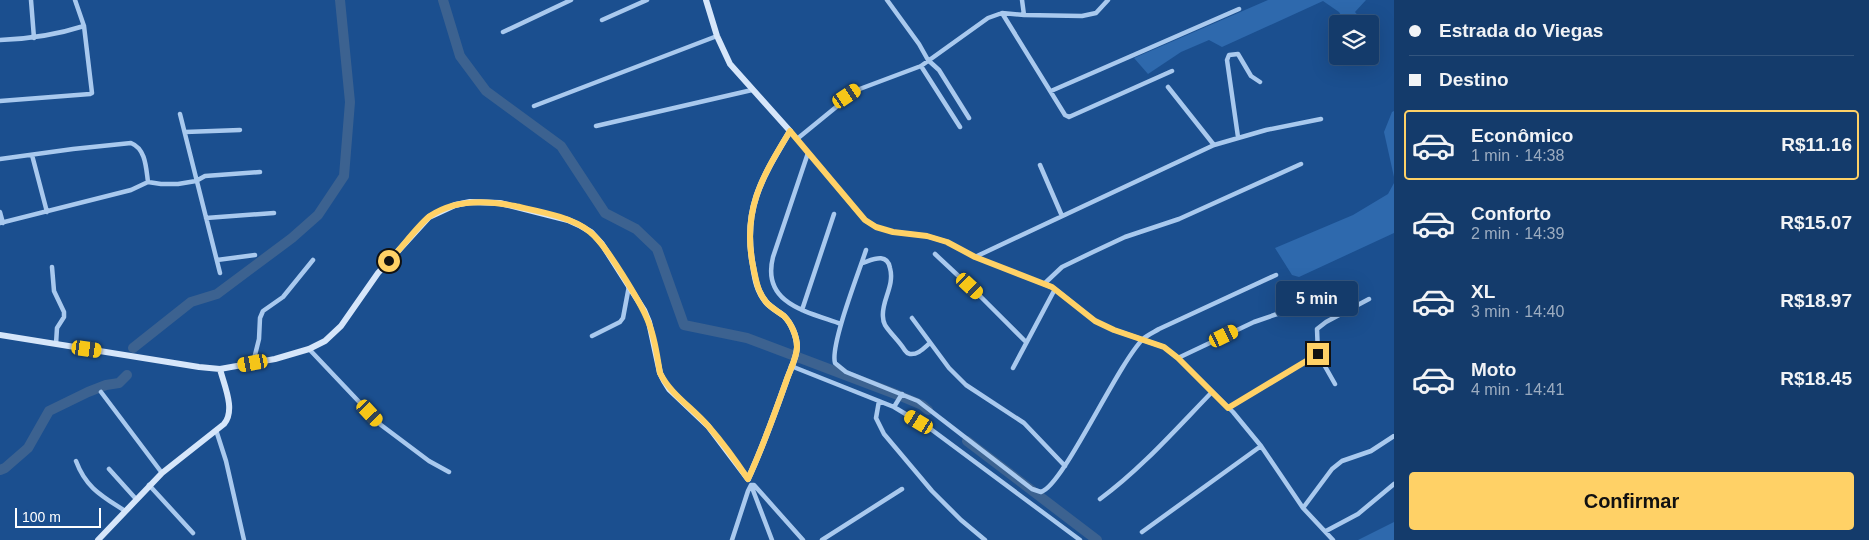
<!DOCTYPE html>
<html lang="pt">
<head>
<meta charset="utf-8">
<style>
	:root { --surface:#143b6b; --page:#1d4271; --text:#f1f3f6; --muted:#9dadc1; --line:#33557e; --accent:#ffd166 }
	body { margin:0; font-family:Arial,sans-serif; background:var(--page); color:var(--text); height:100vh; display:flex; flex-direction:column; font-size:19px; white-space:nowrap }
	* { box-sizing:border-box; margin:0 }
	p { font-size:16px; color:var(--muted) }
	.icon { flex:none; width:28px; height:28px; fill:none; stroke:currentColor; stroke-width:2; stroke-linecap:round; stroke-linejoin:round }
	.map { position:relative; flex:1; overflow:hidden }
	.panel { display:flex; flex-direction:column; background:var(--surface); width:475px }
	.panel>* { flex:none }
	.guide { display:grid; align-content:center; height:110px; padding:0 15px; background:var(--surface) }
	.controls { position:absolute; left:1329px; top:15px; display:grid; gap:10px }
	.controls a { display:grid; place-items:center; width:50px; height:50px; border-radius:5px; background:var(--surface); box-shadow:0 5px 20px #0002,0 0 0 1px var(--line); font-size:25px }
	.scale { position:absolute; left:15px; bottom:12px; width:86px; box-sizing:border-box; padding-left:5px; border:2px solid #fff; border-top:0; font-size:14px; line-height:18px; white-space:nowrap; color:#fff; -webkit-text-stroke:4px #1b4f8f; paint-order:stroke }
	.end { position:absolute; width:22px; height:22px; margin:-11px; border:6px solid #ffd166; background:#111; box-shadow:0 0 0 2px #111 }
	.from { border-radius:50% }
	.bubble { position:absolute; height:35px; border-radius:5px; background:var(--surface); box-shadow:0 5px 20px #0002,0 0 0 1px var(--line); font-size:16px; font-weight:700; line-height:35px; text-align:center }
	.car { position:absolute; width:15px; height:30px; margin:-15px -8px; border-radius:6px; box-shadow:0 0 4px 1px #0007; background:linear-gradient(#f5c518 24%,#345 0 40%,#f5c518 0 76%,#345 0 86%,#f5c518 0) }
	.guide b { display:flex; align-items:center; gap:18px; height:48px; font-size:19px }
	.guide b+b { border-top:1px solid var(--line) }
	.guide i { width:12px; height:12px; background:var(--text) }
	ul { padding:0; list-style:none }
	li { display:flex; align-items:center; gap:15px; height:70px; margin:0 10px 8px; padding:0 5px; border:2px solid transparent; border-radius:5px }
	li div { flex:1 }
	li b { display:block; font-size:19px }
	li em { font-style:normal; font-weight:700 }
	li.selected { border-color:var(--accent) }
	li>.icon { width:45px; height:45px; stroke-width:1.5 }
	.cta { display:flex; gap:10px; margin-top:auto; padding:10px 15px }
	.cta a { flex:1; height:58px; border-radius:5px; background:var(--accent); color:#111; font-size:20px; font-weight:700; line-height:58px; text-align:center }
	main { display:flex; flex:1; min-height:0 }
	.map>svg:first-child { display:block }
	.green { fill:#2e69ad }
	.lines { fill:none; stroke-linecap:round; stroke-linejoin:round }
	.river { stroke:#3c6290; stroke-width:10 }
	.street { stroke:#a9c9ee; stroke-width:4.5 }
	.secondary { stroke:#d6e6fa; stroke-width:6 }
	.route { stroke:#ffd166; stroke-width:6 }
</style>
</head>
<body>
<main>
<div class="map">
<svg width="1394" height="540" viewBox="0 0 1394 540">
	<rect width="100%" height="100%" fill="#1b4f8f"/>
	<path class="green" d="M1268,0H1366L1355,12L1365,24H1346L1339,12L1323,1L1222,47L1209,40L1181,52L1148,74L1134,58Z
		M1394,111V177L1384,132L1392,112Z
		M1394,183V233L1299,277L1292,275L1275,248L1353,215L1388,194Z
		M1394,522V540H1358Z"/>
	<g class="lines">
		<path class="river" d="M443,0L460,56L486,91L561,146L605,213L636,229L657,249L684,325L747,338L898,395L922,405L928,410
			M133,348L191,302L217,294L292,238L318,215L344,176L350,102L340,0
			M967,441L1097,540
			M0,470L5,468L28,448L49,411L88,392L106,385L119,383L127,375"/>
		<path class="street" d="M31,0L34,38
			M887,0L919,44L928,60L939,70L969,118
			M1022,0L1024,15
			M1002,13L1065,115L1069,117L1172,71
			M602,20L647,0
			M503,32L571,0
			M0,40C30,39 56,35 84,26
			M921,66L960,127
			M1168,87L1214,145
			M1051,91L1239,9
			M0,101L90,94L92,93L84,26L75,0
			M534,106L717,36
			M180,114L220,273
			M596,126L752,90
			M790,131L858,212L865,220L876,227L893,232L927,236L947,242L975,257L1044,284L1055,289L1095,321L1114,330L1164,347L1178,358L1233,412L1261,446L1303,508L1333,540
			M185,132L240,130
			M1238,137L1227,60L1229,55L1238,54L1251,76L1260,82
			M797,139L857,90L921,66L988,18L1002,13L1024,15L1082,16L1096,13L1108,0
			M808,153L773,257C761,304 808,312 841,324
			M32,155L47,212
			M0,159L73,149L131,143C146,149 146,168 148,182
			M1040,165L1062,216
			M148,182L161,184H178L196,181L205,176L260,172
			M0,212L3,223
			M206,218L274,213
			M0,223L131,190L148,182
			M866,250C859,272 830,345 835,363L846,372L918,401L1032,489L1041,492C1063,486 1117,365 1143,339C1147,335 1154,332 1159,329L1276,275
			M935,254L981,297L1026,342
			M975,257L1214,145L1266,130L1321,119
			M217,260L255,255
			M862,263C872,260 887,252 890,268C895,286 881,301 883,317C883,319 884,323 885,325C890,333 898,340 904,349C906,352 906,353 910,354C918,355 924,348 930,343
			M52,267L54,291L64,312V317L57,328L56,344
			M1044,284L1062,267L1093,252L1125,237L1179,219L1301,164
			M802,310L834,214
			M912,318L949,368L966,385L1024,423L1065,466
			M592,336L620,322L623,318L629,286
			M309,349L381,425L429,461L449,472
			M1178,358L1254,322L1283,312
			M253,363L259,339L260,318L263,311L283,297L313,260
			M791,366L894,407L932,430L1080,540
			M1013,368L1055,289
			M1335,384L1318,354L1317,329L1326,322L1369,299
			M101,392L162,473
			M879,401L876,418L884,434L932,491L961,520L985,540
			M894,407L902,394
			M1228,408L1318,354
			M216,430L226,461L244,540
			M76,461C86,488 102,496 125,511
			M109,469L136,499
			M149,485L193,533
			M751,485L772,540
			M1100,499C1141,469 1176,429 1212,392
			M1303,508L1332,469L1342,461L1371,451L1394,436
			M1326,531L1358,514L1394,484
			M1142,532L1261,446
			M732,540L748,491L751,485H754L803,540
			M822,540L902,489"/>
		<path class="secondary" d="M706,0L717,36L730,64L790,131C762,178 742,209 753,266C755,279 757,291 766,302C771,308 778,311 784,316C791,323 797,336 797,347C797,357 790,370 787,379C775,413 763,447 748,479
			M0,335L199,367L220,369L275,359L309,349L325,341L341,326L378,273L429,217L455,205L470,202L500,203L568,220L579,225L591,232L602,244L644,310L649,322L660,373L664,381L669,389L708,426L748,479
			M98,540L162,473L224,424C236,410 224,385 220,369"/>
	</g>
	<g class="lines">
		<path class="route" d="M389,261C400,250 419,224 430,216C455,199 486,200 515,206C537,211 573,217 590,232C605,243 641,303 648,321C655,337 657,356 660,373C671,395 693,408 709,427C723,443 736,461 748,479C763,447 775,413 787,379C790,370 797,357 797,347C797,336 791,323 784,316C778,311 771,308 766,302C757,291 756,279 753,266C742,210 762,177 790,131L865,220L876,227L893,232L927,236L947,242L975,257L1052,287L1095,321L1114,330L1164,347L1178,358L1228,408L1318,354"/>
	</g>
</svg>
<div class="controls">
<a><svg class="icon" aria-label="layers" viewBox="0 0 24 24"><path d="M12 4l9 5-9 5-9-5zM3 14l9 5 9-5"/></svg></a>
</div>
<div class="scale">100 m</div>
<i class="end from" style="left:389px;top:261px"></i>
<i class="end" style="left:1318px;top:354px"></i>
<div class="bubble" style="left:1276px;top:281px;width:82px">5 min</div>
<i class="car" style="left:847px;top:96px;rotate:56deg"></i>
<i class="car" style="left:970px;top:286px;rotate:133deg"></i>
<i class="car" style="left:1224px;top:336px;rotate:64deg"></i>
<i class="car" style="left:87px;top:349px;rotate:98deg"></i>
<i class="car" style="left:253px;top:363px;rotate:260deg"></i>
<i class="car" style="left:370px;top:413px;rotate:137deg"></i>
<i class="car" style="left:919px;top:422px;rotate:301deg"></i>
</div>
<section class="panel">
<div class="guide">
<b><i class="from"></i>Estrada do Viegas</b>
<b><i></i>Destino</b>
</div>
<ul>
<li class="selected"><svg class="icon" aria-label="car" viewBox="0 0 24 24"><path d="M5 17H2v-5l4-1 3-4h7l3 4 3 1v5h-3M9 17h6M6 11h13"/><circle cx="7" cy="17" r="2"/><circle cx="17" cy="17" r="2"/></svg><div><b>Econômico</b><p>1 min · 14:38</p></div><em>R$11.16</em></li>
<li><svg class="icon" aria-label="car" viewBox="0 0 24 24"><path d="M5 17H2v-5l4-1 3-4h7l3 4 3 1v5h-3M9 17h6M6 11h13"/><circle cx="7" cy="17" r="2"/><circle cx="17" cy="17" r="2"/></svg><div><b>Conforto</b><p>2 min · 14:39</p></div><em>R$15.07</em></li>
<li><svg class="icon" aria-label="car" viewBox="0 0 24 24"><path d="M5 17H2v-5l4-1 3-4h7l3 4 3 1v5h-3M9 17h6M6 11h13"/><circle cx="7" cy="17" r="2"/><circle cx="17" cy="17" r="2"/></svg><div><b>XL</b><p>3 min · 14:40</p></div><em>R$18.97</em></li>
<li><svg class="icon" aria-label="car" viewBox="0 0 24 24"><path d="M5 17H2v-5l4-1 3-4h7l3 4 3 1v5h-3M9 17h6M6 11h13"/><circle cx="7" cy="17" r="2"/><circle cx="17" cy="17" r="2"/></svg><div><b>Moto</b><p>4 min · 14:41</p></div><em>R$18.45</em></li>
</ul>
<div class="cta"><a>Confirmar</a></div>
</section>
</main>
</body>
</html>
